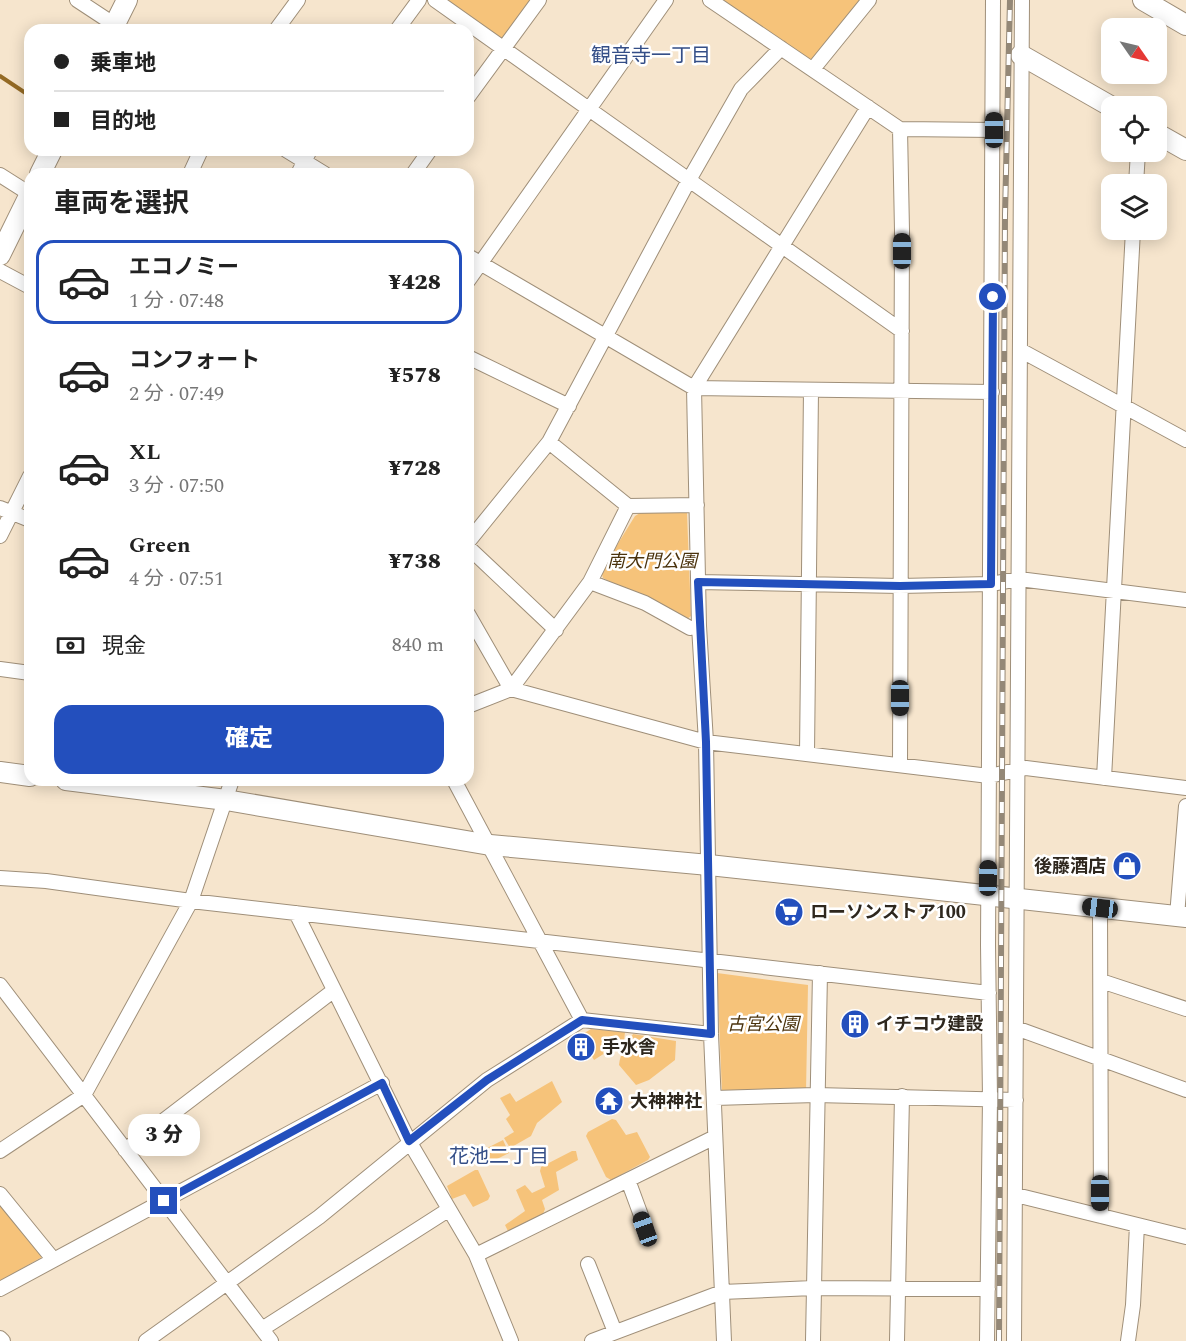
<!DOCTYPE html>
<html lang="ja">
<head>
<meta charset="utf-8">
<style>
	:root { --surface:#fff; --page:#f6f6f6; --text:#222; --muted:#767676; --line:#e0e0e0; --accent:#234fbd }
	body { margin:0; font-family:Spectral,"Noto Sans JP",serif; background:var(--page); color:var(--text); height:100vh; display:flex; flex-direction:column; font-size:22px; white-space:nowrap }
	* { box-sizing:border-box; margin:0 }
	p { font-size:20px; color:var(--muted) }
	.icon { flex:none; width:33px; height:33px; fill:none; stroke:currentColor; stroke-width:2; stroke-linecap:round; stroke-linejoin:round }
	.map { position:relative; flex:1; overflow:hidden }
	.panel { position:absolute; left:24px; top:168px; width:450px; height:618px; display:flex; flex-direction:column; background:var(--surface); border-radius:18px; box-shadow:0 3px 15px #0003 }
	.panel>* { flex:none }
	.guide { position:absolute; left:24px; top:24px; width:450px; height:132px; border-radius:18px; box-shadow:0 3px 15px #0003; display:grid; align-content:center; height:132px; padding:0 30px; background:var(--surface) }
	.needle { width:39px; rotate:124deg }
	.tools { position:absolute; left:1101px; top:18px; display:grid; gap:12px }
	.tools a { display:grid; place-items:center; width:66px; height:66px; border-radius:12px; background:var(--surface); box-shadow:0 3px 15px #0003; font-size:30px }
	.end { position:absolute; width:27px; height:27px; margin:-14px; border:8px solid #234fbd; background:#fff; box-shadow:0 0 0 3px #fff }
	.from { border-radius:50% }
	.bubble { position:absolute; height:42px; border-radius:18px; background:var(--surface); box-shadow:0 3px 15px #0003; font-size:20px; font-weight:800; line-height:42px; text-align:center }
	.car { position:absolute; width:18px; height:36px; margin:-18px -9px; border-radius:8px; box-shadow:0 0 4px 2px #0007; background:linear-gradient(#222 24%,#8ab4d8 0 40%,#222 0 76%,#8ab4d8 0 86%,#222 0) }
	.guide b { display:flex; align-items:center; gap:21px; height:57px; font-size:22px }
	.guide b+b { border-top:2px solid var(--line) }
	.guide i { width:15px; height:15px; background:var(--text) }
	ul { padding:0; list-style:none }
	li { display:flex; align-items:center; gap:18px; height:84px; margin:0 12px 9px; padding:0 18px; border:3px solid transparent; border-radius:18px }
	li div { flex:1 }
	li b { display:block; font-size:22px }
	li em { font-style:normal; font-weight:800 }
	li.active { border-color:var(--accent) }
	li>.icon { width:54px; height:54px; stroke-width:1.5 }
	h2 { padding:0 30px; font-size:27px; line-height:72px }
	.pay { display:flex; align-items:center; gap:15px; height:66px; padding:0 30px; font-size:22px }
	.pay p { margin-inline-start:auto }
	.cta { display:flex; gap:12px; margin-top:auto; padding:12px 30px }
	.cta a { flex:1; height:69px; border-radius:18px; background:var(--accent); color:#fff; font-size:24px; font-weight:800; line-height:69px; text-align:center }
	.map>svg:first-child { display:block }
	.green { fill:#f6c37a }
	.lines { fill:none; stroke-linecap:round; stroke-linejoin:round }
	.stream { stroke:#946a25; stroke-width:4 }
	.street-casing { stroke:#9f8f79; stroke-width:16 }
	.secondary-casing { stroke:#9f8f79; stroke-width:22 }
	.street { stroke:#fff; stroke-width:14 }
	.secondary { stroke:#fff; stroke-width:20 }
	.rail-casing { stroke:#948877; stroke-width:6 }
	.rail { stroke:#fff; stroke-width:4; stroke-dasharray:11; stroke-linecap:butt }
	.route { stroke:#234fbd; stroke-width:8 }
	.labels { text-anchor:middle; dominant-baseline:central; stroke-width:5; stroke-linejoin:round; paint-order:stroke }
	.park-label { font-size:18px; font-style:italic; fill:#4b330d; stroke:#fff }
	.poi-label { font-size:18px; font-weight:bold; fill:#2e271e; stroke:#fff; text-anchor:start }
	.neighbourhood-label { font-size:20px; fill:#344e87; stroke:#fff }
</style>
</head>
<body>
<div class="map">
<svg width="1186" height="1341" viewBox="0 0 1186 1341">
	<rect width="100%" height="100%" fill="#f6e5cd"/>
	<path class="green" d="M442,0H535L502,44Z
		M715,0H863L810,62Z
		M640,513H687L691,616L686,620L603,578L601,571L635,516Z
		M717,973L808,985L806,1092H722Z
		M591,1029L625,1032L624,1041L594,1060L584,1042L576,1045L573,1040Z
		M633,1034L676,1041L675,1060L649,1080L636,1085L619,1065C620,1053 628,1043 633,1034Z
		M552,1081L562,1102L537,1123L531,1136L510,1148L504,1138L514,1132L506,1119L510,1115L500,1098L510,1093L516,1102Z
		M612,1119L616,1120L626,1135L637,1132L650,1157L648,1160L611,1180L606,1177L586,1136L588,1132Z
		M503,1140L509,1153L485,1165L479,1152Z
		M572,1151H576L578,1160L556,1172L559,1190L542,1200L545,1209L543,1214L508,1231L505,1225L525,1211L516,1190L525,1185L532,1193L545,1187L540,1171L541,1167Z
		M475,1170H478L490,1196L488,1200L473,1207L465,1194L452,1199L447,1186Z
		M0,1205L42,1257L0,1281Z"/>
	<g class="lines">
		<path class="stream" d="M0,76L30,96"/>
		<g class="street-casing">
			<path id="street" d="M77,0L115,25
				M435,0L902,331
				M710,0L900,129L994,130
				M276,30L298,0
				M397,30L419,0
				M813,69L869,0
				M468,97L539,0
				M868,107L694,388L992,392
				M900,129L902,231L900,765
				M286,150L325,174
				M190,174L201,150
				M298,174L310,150
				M413,174L430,150
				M0,175L30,194
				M1136,184L1138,152
				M468,256L694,388L699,626L706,742L711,1034L724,1341
				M0,271L30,287
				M468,281L666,0
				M1020,350L1186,440
				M468,357L569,406
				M549,442L628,506L697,505
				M0,508L30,520
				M0,536L30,476
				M468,542L549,442L689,180L741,89L781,48
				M468,547L556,630
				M590,582L645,603L690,628L699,626
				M698,582L900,586L991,584L1019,579L1186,600
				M468,614L511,689L590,582L628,506
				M0,669L30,673
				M468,706L511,689L706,742L989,776L1026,768L1186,788
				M807,754L811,390
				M1104,778L1133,230
				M454,780L582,1020
				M0,878L46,881L191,901L989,993
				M1100,908L1101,1216
				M296,913L409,1141L476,1255L511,1341
				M1177,916L1186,806
				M1101,981L1186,1009
				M0,985L271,1341
				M1016,1028L1186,1090
				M715,1098L816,1095L1016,1100
				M125,1150L333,991
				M0,1151L84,1095L191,901L232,780
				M628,1180L646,1229
				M0,1194L53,1259
				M1016,1195L1186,1237
				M476,1255L715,1137
				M588,1264L615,1332
				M0,1289L382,1083
				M262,1329L448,1210
				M0,1338L3,1341
				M146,1341L319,1217L487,1080L582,1020L711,1034
				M592,1341L722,1292L813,1288L988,1289
				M813,1341L820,973
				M897,1341L902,1096
				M987,1341L990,1098L988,945L993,0
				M1014,1341L1022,0
				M1128,1341L1133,1305L1137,1225"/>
		</g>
		<g class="secondary-casing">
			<path id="secondary" d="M1143,0L1186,25
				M112,30L127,0
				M1021,55L1112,107
				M1156,133L1186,150
				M40,174L52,150
				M0,255L30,194
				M0,772L30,776
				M66,780L226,800L490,845L709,865L1186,917"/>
		</g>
		<use href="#street" class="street"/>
		<use href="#secondary" class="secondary"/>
		<g class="rail-casing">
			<path id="rail" d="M999,1341L1005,215L1010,0"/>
		</g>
		<use href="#rail" class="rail"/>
	</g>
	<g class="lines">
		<path class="route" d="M164,1201L382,1083L409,1141L487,1080L582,1020L711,1034L706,742L698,582L900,586L991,584L993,297"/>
	</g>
	<defs>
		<g id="shop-disc" transform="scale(1.5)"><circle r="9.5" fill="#234fbd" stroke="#fff"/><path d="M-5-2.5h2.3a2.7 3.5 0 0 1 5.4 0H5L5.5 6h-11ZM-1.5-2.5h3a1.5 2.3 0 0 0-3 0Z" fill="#fff"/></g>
		<g id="supermarket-disc" transform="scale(1.5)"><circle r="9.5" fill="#234fbd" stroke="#fff"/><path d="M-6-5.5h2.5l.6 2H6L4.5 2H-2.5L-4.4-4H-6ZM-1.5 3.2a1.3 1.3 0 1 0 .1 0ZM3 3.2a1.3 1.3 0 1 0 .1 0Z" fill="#fff"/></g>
		<g id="building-disc" transform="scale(1.5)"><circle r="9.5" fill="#234fbd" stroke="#fff"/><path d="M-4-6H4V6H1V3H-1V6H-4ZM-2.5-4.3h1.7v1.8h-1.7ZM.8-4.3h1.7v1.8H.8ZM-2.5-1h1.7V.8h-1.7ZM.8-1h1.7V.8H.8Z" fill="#fff"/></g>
		<g id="temple-disc" transform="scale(1.5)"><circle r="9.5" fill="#234fbd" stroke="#fff"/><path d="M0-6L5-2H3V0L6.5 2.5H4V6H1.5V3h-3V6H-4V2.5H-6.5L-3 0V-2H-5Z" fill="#fff"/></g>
	</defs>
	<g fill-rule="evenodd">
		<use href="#shop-disc" x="1127" y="866"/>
		<use href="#supermarket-disc" x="789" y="912"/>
		<use href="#building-disc" x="855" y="1024"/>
		<use href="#building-disc" x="581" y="1047"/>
		<use href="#temple-disc" x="609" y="1101"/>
	</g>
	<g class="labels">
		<g class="park-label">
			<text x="652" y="561">南大門公園</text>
			<text x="763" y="1024">古宮公園</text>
		</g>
		<g class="poi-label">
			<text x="1106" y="866" text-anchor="end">後藤酒店</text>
			<text x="810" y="912">ローソンストア100</text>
			<text x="876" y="1024">イチコウ建設</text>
			<text x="602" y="1047">手水舎</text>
			<text x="630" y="1101">大神神社</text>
		</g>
		<g class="neighbourhood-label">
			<text x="651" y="56">観音寺一丁目</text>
			<text x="499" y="1157">花池二丁目</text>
		</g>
	</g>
</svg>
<div class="tools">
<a><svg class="needle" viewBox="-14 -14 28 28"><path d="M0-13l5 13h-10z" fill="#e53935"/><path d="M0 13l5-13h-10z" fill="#767676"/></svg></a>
<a><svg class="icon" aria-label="locate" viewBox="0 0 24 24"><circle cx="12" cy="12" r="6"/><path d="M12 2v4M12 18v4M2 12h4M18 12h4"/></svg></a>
<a><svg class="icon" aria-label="layers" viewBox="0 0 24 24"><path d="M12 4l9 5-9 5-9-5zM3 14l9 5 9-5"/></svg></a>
</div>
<i class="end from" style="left:993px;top:297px"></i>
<i class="end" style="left:164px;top:1201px"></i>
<div class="bubble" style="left:128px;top:1114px;width:72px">3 分</div>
<i class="car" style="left:994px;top:130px;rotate:0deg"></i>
<i class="car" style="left:902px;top:251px;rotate:0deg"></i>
<i class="car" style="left:900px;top:698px;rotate:180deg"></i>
<i class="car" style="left:988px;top:878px;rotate:1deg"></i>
<i class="car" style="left:1100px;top:908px;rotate:277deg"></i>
<i class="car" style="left:1100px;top:1193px;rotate:180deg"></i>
<i class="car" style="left:645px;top:1229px;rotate:340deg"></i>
<div class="guide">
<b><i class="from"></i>乗車地</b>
<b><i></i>目的地</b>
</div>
<section class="panel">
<h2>車両を選択</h2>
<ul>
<li class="active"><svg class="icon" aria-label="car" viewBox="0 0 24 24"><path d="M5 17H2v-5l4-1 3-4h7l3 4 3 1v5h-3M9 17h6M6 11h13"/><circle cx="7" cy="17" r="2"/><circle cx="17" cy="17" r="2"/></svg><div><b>エコノミー</b><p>1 分 · 07:48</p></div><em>¥428</em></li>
<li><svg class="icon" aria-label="car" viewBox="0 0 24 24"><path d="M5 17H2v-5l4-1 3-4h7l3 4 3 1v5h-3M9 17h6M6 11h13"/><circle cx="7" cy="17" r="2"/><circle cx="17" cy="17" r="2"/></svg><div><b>コンフォート</b><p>2 分 · 07:49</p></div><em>¥578</em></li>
<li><svg class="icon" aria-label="car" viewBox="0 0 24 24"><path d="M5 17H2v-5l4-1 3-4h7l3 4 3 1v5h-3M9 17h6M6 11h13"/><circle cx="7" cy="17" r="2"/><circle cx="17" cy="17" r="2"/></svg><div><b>XL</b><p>3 分 · 07:50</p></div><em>¥728</em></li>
<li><svg class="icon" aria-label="car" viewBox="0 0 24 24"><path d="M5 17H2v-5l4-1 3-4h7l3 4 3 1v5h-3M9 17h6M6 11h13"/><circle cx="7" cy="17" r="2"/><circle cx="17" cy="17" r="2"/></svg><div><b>Green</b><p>4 分 · 07:51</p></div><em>¥738</em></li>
</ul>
<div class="pay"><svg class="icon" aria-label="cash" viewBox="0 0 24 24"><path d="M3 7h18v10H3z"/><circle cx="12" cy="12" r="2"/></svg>現金<p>840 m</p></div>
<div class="cta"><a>確定</a></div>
</section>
</div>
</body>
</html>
